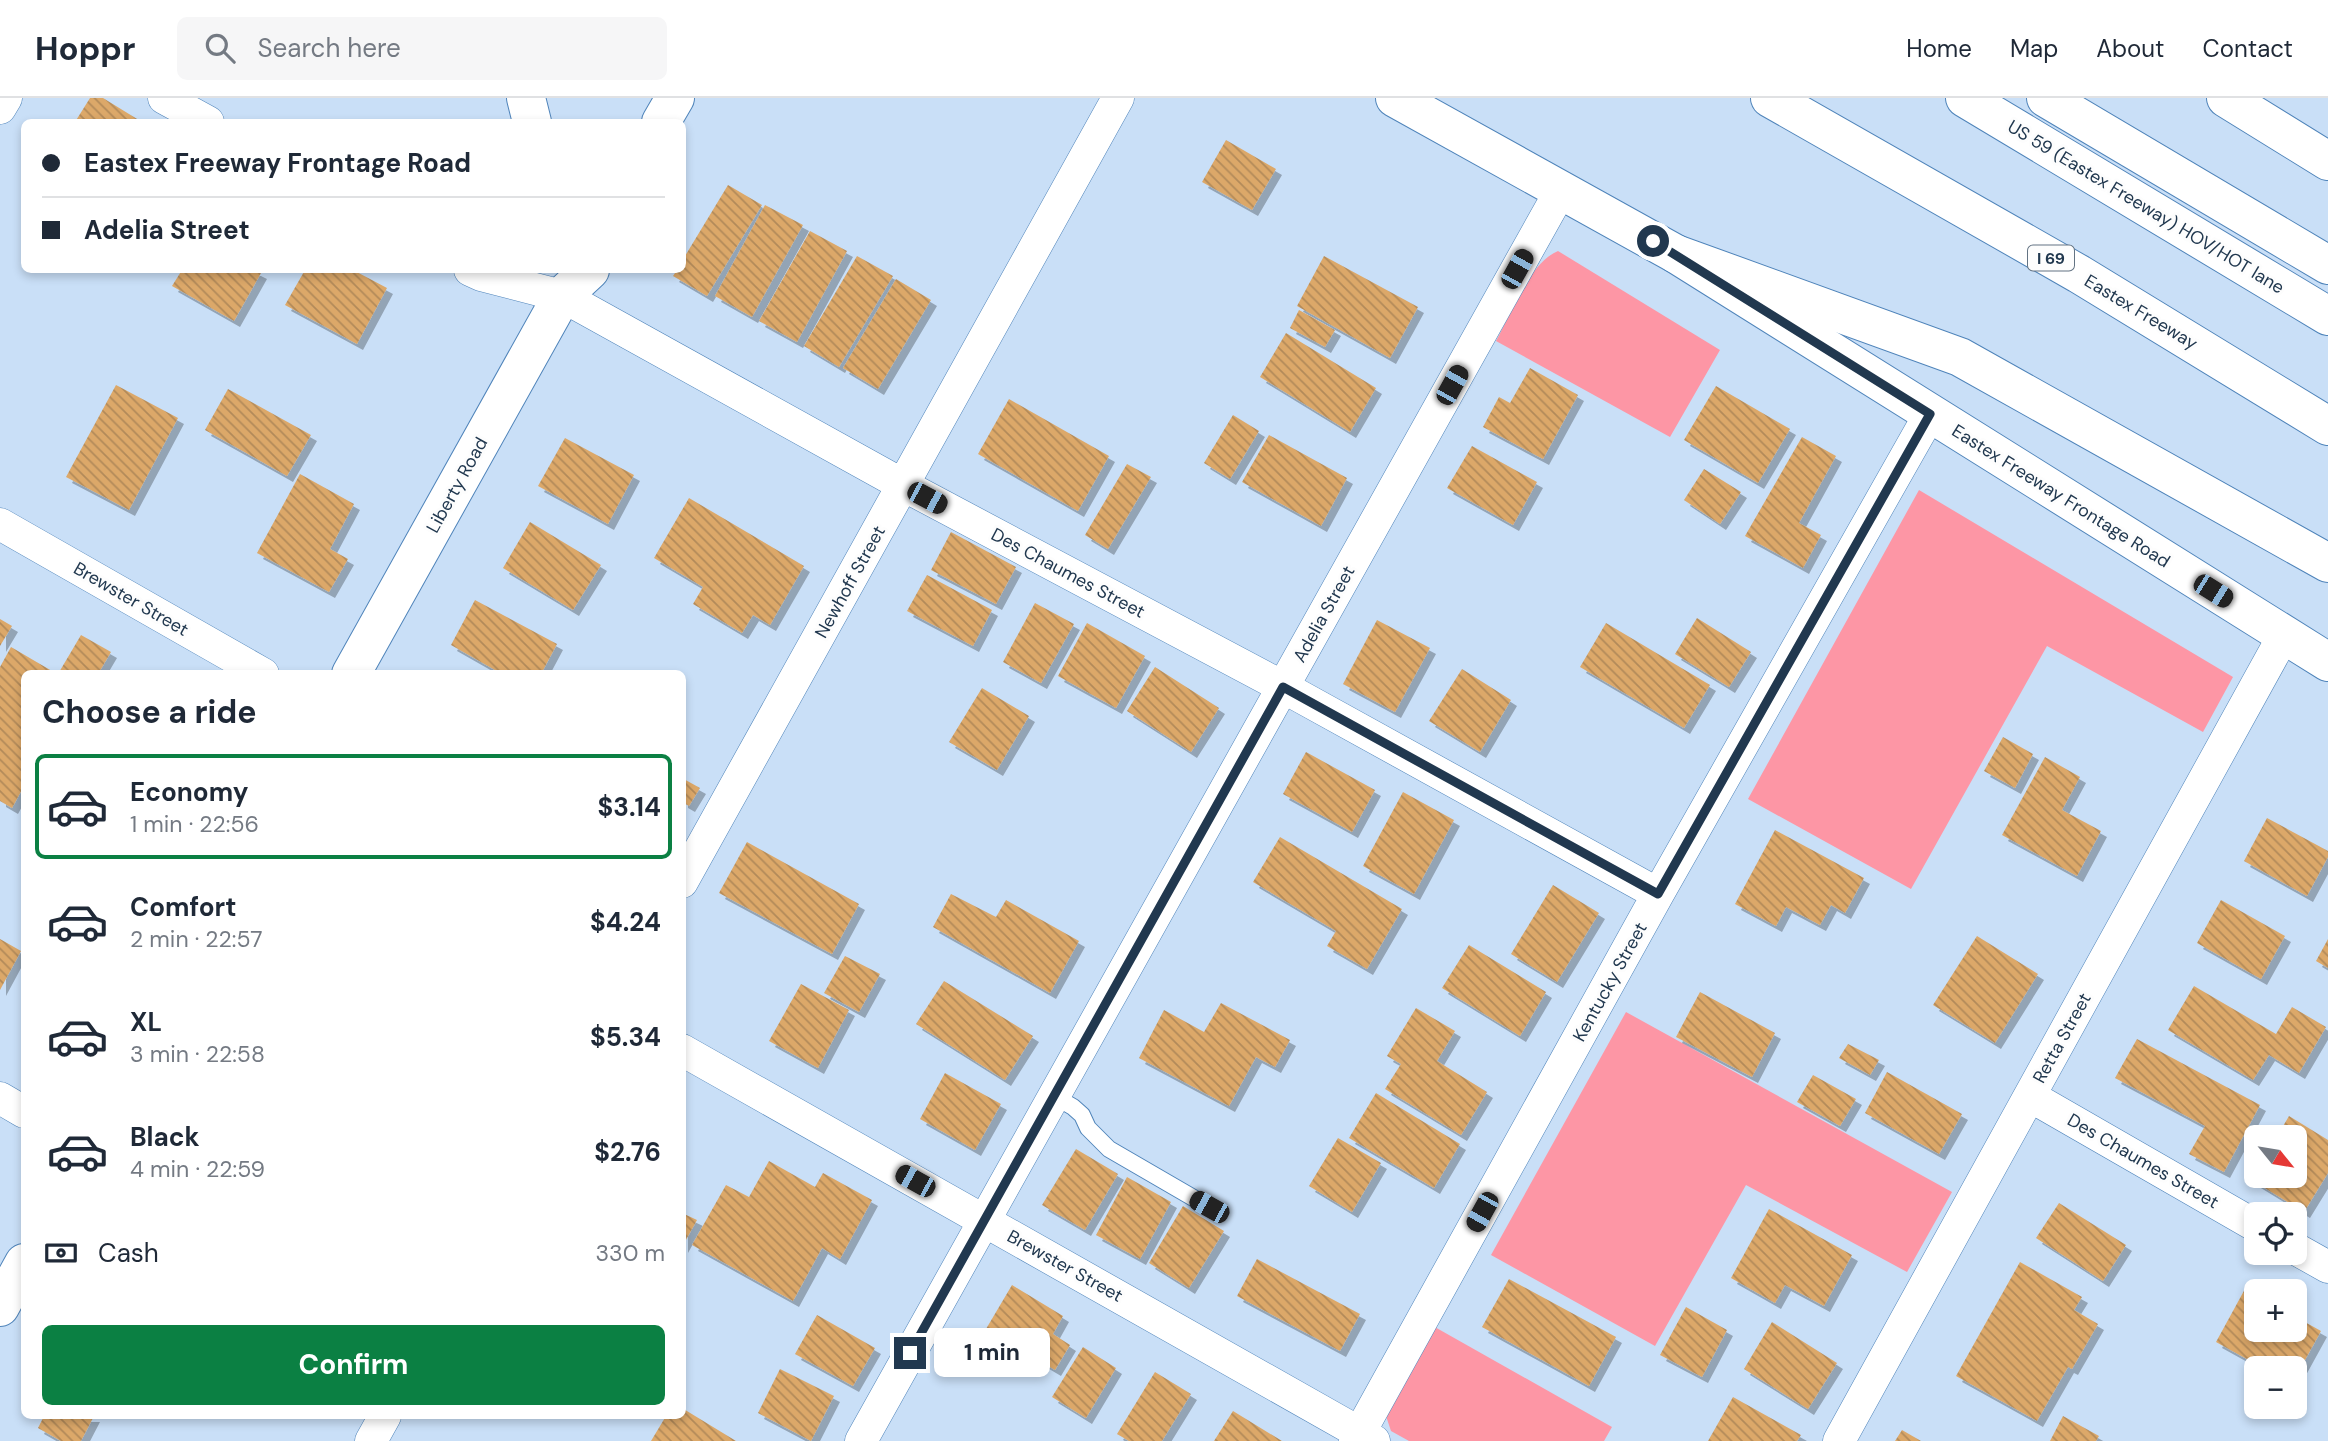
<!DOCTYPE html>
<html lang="en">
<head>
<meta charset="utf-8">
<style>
	:root { --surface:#fff; --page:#f6f6f7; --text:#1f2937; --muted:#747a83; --line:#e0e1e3; --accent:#0b8043 }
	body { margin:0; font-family:"DM Sans",sans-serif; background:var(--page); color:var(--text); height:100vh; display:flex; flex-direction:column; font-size:26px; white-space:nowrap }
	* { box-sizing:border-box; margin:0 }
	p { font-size:23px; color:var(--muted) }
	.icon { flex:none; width:38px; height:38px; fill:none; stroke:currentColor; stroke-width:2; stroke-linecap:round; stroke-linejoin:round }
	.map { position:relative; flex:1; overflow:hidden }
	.side { position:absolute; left:21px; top:572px; width:665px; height:749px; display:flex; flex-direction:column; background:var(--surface); border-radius:10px; box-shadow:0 4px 10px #0003 }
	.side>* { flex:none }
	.banner { position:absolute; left:21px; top:21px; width:665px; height:154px; border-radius:10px; box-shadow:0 4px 10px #0003; display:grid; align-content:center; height:154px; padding:0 21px; background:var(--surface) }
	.needle { width:46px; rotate:120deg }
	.buttons { position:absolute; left:2244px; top:1027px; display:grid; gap:14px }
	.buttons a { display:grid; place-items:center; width:63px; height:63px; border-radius:10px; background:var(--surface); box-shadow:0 4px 10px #0003; font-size:35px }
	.end { position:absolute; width:32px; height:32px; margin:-16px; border:9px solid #21384f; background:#fff; box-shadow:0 0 0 4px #fff }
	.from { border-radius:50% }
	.bubble { position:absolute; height:49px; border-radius:10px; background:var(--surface); box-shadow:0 4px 10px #0003; font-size:23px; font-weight:700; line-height:49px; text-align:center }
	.car { position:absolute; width:21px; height:42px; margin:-21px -10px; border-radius:9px; box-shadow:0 0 5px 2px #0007; background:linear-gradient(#222 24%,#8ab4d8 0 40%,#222 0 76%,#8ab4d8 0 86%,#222 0) }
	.banner b { display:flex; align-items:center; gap:24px; height:66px; font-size:26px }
	.banner b+b { border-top:2px solid var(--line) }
	.banner i { width:18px; height:18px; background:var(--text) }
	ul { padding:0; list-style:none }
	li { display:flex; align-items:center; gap:21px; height:105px; margin:0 14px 10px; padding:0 7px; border:4px solid transparent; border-radius:10px }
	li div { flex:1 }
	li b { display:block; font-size:26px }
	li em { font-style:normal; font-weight:700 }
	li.selected { border-color:var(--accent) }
	li>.icon { width:63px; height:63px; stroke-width:1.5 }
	h2 { padding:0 21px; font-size:32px; line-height:84px }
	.pay { display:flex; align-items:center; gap:18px; height:77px; padding:0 21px; font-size:26px }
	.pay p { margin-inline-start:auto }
	.cta { display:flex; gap:14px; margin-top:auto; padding:14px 21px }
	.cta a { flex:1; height:80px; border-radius:10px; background:var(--accent); color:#fff; font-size:28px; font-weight:700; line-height:80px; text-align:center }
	header { display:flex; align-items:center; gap:42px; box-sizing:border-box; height:98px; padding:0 35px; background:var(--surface); border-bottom:2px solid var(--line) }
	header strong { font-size:33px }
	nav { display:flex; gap:38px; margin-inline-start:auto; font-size:24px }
	.search { width:490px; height:63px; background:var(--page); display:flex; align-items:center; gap:18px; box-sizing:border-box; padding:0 24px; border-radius:10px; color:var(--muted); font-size:26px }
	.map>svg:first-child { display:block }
	.grass { fill:#fd96a5 }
	.building { fill:url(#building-back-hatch); filter:url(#shadow) }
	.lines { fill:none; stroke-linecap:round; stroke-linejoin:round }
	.service-casing { stroke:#4f84ba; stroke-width:18 }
	.minor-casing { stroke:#4f84ba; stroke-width:33 }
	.secondary-casing { stroke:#4f84ba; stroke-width:40 }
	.motorway-casing { stroke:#4f84ba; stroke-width:40 }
	.service { stroke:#fff; stroke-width:16 }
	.minor { stroke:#fff; stroke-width:32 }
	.secondary { stroke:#fff; stroke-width:38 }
	.motorway { stroke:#fff; stroke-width:38 }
	.route { stroke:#21384f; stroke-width:9 }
	.labels { text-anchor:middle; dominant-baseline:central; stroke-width:6; stroke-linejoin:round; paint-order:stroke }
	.shield { fill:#fdfdfd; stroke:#637383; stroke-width:2 }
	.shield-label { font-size:16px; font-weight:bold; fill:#21384f }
	.street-label { font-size:18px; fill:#21384f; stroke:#fdfdfd }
</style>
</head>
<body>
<header>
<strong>Hoppr</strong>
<div class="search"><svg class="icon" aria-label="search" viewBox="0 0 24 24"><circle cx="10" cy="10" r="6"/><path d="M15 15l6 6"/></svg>Search here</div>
<nav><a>Home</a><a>Map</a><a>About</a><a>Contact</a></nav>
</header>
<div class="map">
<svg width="2328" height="1343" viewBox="0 0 2328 1343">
	<defs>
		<pattern id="building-back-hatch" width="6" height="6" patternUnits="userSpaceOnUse" patternTransform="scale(1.75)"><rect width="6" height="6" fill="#dca869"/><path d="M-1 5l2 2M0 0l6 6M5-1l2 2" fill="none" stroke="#b28a59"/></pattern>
		<filter id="shadow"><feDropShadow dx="6" dy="6" stdDeviation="0" flood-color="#0004"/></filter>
	</defs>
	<rect width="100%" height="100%" fill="#c9dff7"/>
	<path class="grass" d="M1558,153L1720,252L1670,339L1496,243C1511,216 1529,165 1558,153Z
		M1919,392L2233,579L2203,634L2047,548L1911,791L1748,701Z
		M1626,914L1952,1094L1907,1174L1746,1087L1655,1248L1491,1157Z
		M1433,1228L1612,1329L1604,1343H1409L1391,1333L1385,1315Z"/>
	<path class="building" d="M90,0H103L142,24H75Z
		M1226,42L1276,71L1252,112L1202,84Z
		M728,87L762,107L707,198L673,178L677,172H682V163Z
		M765,107L803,127L752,219L715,198Z
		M810,133L847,153L797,244L759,223Z
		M857,158L893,178L839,269L804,248Z
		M1324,158L1418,209L1390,260L1297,208Z
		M182,172H255L261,175L234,223L172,188Z
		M305,172H353L387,190L357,246L285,207Z
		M896,181L931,202L878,291L843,270Z
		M1299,212L1335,232L1325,249L1290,230Z
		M1286,235L1376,290L1350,334L1260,279Z
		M1530,270L1578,297L1543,361L1483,329L1499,299L1510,305Z
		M116,287L178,320L129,412L66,379Z
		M1716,288L1790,331L1758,385L1684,342Z
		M228,291L311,337L287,378L205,332Z
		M1009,301L1109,358L1078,413L978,356Z
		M1233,317L1259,333L1230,381L1204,365Z
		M1269,337L1347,380L1321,428L1242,384Z
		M1802,339L1836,358L1799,425L1821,437L1803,470L1745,438Z
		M565,340L634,377L608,426L538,388Z
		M1472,348L1537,384L1513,427L1447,390Z
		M1127,366L1151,379L1108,451L1085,437Z
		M1704,371L1741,394L1720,426L1684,402Z
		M300,376L354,406L330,451L348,461L329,494L257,455Z
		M689,400L804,468L770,527L753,517L742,535L693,506L703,489L654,460Z
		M530,424L601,467L573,512L503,470Z
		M951,434L1016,469L996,506L931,472Z
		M927,477L992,512L973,548L907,513Z
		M475,502L557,546L541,576H502L451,547Z
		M1035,505L1074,526L1041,585L1003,564Z
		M1697,520L1751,554L1729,589L1675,556Z
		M0,521L12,528L0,548Z
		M1377,522L1430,550L1395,614L1343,586Z
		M1087,525L1145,558L1116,610L1058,578Z
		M1606,525L1710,587L1684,630L1580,569Z
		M81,537L111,554L98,576H58Z
		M11,549L57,576H24V688L12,710L0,703V569Z
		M1155,569L1219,610L1191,654L1127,613Z
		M1462,571L1511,602L1480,654L1429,623Z
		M982,590L1029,618L997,672L949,644Z
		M2003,639L2033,656L2015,690L1984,673Z
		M1306,654L1375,692L1352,734L1283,696Z
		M2045,659L2080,679L2062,712L2101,733L2077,778L2002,737Z
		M682,680L700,690L689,708L682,704Z
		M1403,694L1454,722L1414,796L1363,768Z
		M2267,720L2328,753V759L2307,798L2244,763Z
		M1775,732L1864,780L1845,815L1831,807L1820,827L1786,809L1776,828L1735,806Z
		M1280,739L1402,811L1367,871L1327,848L1336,833L1253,784Z
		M747,744L859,806L832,856L719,795Z
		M1553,787L1599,815L1557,884L1511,856Z
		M951,796L996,819L1006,802L1079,843L1050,895L933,829Z
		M2221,802L2285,838L2261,881L2197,845Z
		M1977,838L2038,876L1995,945L1933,907Z
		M0,841L21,853L0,892Z
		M2328,841V870L2316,863Z
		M1469,847L1546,894L1520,938L1442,890Z
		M845,858L880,876L859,914L824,895Z
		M944,883L1033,938L1005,982L916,926Z
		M801,886L849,912L818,970L769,943Z
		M2194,888L2276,936L2292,909L2326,929L2299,975L2269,957L2253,982L2168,932Z
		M1700,894L1775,935L1752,979L1676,939Z
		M1221,905L1290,942L1275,969L1256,959L1229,1008L1139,960L1164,912L1204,934Z
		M1416,910L1455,933L1437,963L1487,994L1461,1037L1385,991L1401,966L1387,958Z
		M2137,941L2260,1007L2224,1074L2189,1056L2205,1028L2115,980Z
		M1848,946L1879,962L1870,977L1839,960Z
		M1887,974L1962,1016L1939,1056L1865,1015Z
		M945,975L1001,1006L975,1052L920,1021Z
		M1813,977L1856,1001L1840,1028L1797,1004Z
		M1376,995L1460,1046L1434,1090L1349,1040Z
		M2289,1018L2328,1042V1075L2304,1114L2250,1081L2256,1072V1078H2294V1040H2276Z
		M1338,1040L1381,1065L1352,1114L1309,1088Z
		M1076,1051L1118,1076L1085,1132L1042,1107Z
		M769,1063L815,1089L823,1075L872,1102L840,1161L822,1150L793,1203L692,1147L726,1087L749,1099Z
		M1127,1079L1171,1104L1140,1161L1096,1137Z
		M2059,1105L2126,1147L2103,1183L2036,1140Z
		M1183,1108L1224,1133L1189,1190L1149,1165Z
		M1769,1111L1852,1157L1824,1208L1785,1187L1775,1205L1731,1180Z
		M682,1115L697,1122L682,1149Z
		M1257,1161L1360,1216L1340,1253L1237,1198Z
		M2020,1164L2082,1199L2074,1212L2098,1226L2072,1271L2068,1269L2037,1323L1956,1278Z
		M1509,1181L1616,1239L1589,1288L1482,1229Z
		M1012,1187L1063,1218L1053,1236L1070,1247L1055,1272L986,1231Z
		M2245,1191L2256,1196V1232H2294V1218L2321,1233L2294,1282V1270H2263L2216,1244Z
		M1686,1209L1727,1232L1702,1279L1660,1257Z
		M817,1217L875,1250L853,1288L795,1256Z
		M1772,1224L1837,1265L1808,1311L1744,1271Z
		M1083,1249L1116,1270L1086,1320L1052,1299Z
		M780,1271L834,1298L811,1343L758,1315Z
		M1155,1274L1191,1296L1162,1343H1129L1117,1336Z
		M1733,1299L1801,1337L1797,1343H1708Z
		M682,1310L736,1343H651L666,1318H682Z
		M1233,1313L1282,1343H1214Z
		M44,1318H94L81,1343H61L38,1330Z
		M2063,1318L2099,1338L2096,1343H2050Z
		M1902,1332L1921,1343H1895Z"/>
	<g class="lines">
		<g class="service-casing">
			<path id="service" d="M1054,998L1073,1009L1082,1017L1088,1030L1109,1051L1209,1109"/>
		</g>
		<g class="minor-casing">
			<path id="minor" d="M164,0L208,24
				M0,10L6,0
				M470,172L481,177L562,198L903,387L1283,589L1658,796
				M0,426L263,576
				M682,784L1118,0
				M682,952L1374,1343
				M2030,998L2256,1128
				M0,1000L24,1014
				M2294,1150L2328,1169
				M371,1343L385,1318
				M861,1343L1561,92
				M1355,1343L1658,796L1930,316
				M1839,1343L2284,537"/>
		</g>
		<g class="secondary-casing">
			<path id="secondary" d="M526,0L532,24
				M1395,0L1676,156L2328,564
				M661,24L675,0
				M351,576L562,198L590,172
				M0,1209L24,1165"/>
		</g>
		<g class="motorway-casing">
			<path id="motorway" d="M1770,0L2079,176L2328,328
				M1965,0L2328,218
				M2046,0L2328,167
				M2226,0L2328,63
				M1676,156L1960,259L2328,465"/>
		</g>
		<use href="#service" class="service"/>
		<use href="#minor" class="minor"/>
		<use href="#secondary" class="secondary"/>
		<use href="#motorway" class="motorway"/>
	</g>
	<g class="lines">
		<path class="route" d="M910,1255L1283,589L1658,796L1930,316L1653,143"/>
	</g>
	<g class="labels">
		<rect class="shield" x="2028" y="147.5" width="46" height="25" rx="5"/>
		<g class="shield-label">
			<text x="2051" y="160">I 69</text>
		</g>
		<g class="street-label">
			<text transform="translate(2146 109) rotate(31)">US 59 (Eastex Freeway) HOV/HOT lane</text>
			<text transform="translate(2141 214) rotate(31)">Eastex Freeway</text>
			<text transform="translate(457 387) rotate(-61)">Liberty Road</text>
			<text transform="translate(2061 398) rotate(32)">Eastex Freeway Frontage Road</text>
			<text transform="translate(1068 475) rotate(28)">Des Chaumes Street</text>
			<text transform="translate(850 484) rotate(-61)">Newhoff Street</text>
			<text transform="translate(131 501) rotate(30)">Brewster Street</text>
			<text transform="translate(1324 516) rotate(-61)">Adelia Street</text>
			<text transform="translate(1610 884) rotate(-61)">Kentucky Street</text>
			<text transform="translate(2062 940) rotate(-61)">Retta Street</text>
			<text transform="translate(2143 1063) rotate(30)">Des Chaumes Street</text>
			<text transform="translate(1065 1168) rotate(29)">Brewster Street</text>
		</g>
	</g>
</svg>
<div class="buttons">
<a><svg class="needle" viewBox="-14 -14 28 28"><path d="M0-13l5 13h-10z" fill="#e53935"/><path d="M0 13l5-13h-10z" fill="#747a83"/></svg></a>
<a><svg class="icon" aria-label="locate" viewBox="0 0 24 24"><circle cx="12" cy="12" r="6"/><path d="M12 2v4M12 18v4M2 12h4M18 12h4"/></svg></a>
<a>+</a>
<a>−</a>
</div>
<i class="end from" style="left:1653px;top:143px"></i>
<i class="end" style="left:910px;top:1255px"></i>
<div class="bubble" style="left:934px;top:1230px;width:116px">1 min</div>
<i class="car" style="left:1517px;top:171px;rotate:29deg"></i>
<i class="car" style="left:1452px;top:287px;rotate:29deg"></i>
<i class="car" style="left:927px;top:400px;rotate:118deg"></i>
<i class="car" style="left:2213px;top:493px;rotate:122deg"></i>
<i class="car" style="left:915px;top:1083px;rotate:299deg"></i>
<i class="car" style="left:1209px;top:1109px;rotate:299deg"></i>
<i class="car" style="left:1482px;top:1114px;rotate:209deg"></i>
<div class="banner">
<b><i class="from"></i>Eastex Freeway Frontage Road</b>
<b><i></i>Adelia Street</b>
</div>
<section class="side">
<h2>Choose a ride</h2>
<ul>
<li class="selected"><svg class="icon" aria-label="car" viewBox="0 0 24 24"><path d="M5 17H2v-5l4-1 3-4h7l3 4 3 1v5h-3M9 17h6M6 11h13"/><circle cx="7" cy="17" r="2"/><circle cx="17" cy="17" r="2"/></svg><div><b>Economy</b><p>1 min · 22:56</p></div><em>$3.14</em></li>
<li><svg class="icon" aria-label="car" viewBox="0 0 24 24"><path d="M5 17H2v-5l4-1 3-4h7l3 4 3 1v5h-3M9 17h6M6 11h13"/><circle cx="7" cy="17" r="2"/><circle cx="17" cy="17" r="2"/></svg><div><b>Comfort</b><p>2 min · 22:57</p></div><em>$4.24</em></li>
<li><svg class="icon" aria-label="car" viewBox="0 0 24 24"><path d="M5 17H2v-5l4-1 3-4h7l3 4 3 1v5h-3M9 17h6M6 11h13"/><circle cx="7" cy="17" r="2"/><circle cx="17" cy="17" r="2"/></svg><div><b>XL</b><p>3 min · 22:58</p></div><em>$5.34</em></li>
<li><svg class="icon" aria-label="car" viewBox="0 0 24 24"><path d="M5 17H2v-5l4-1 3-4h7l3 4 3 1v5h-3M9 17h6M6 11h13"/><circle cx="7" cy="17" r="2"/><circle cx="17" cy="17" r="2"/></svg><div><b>Black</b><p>4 min · 22:59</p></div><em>$2.76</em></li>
</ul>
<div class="pay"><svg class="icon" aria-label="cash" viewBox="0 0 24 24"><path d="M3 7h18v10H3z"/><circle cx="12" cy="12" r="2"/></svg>Cash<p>330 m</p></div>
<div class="cta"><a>Confirm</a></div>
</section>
</div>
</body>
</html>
